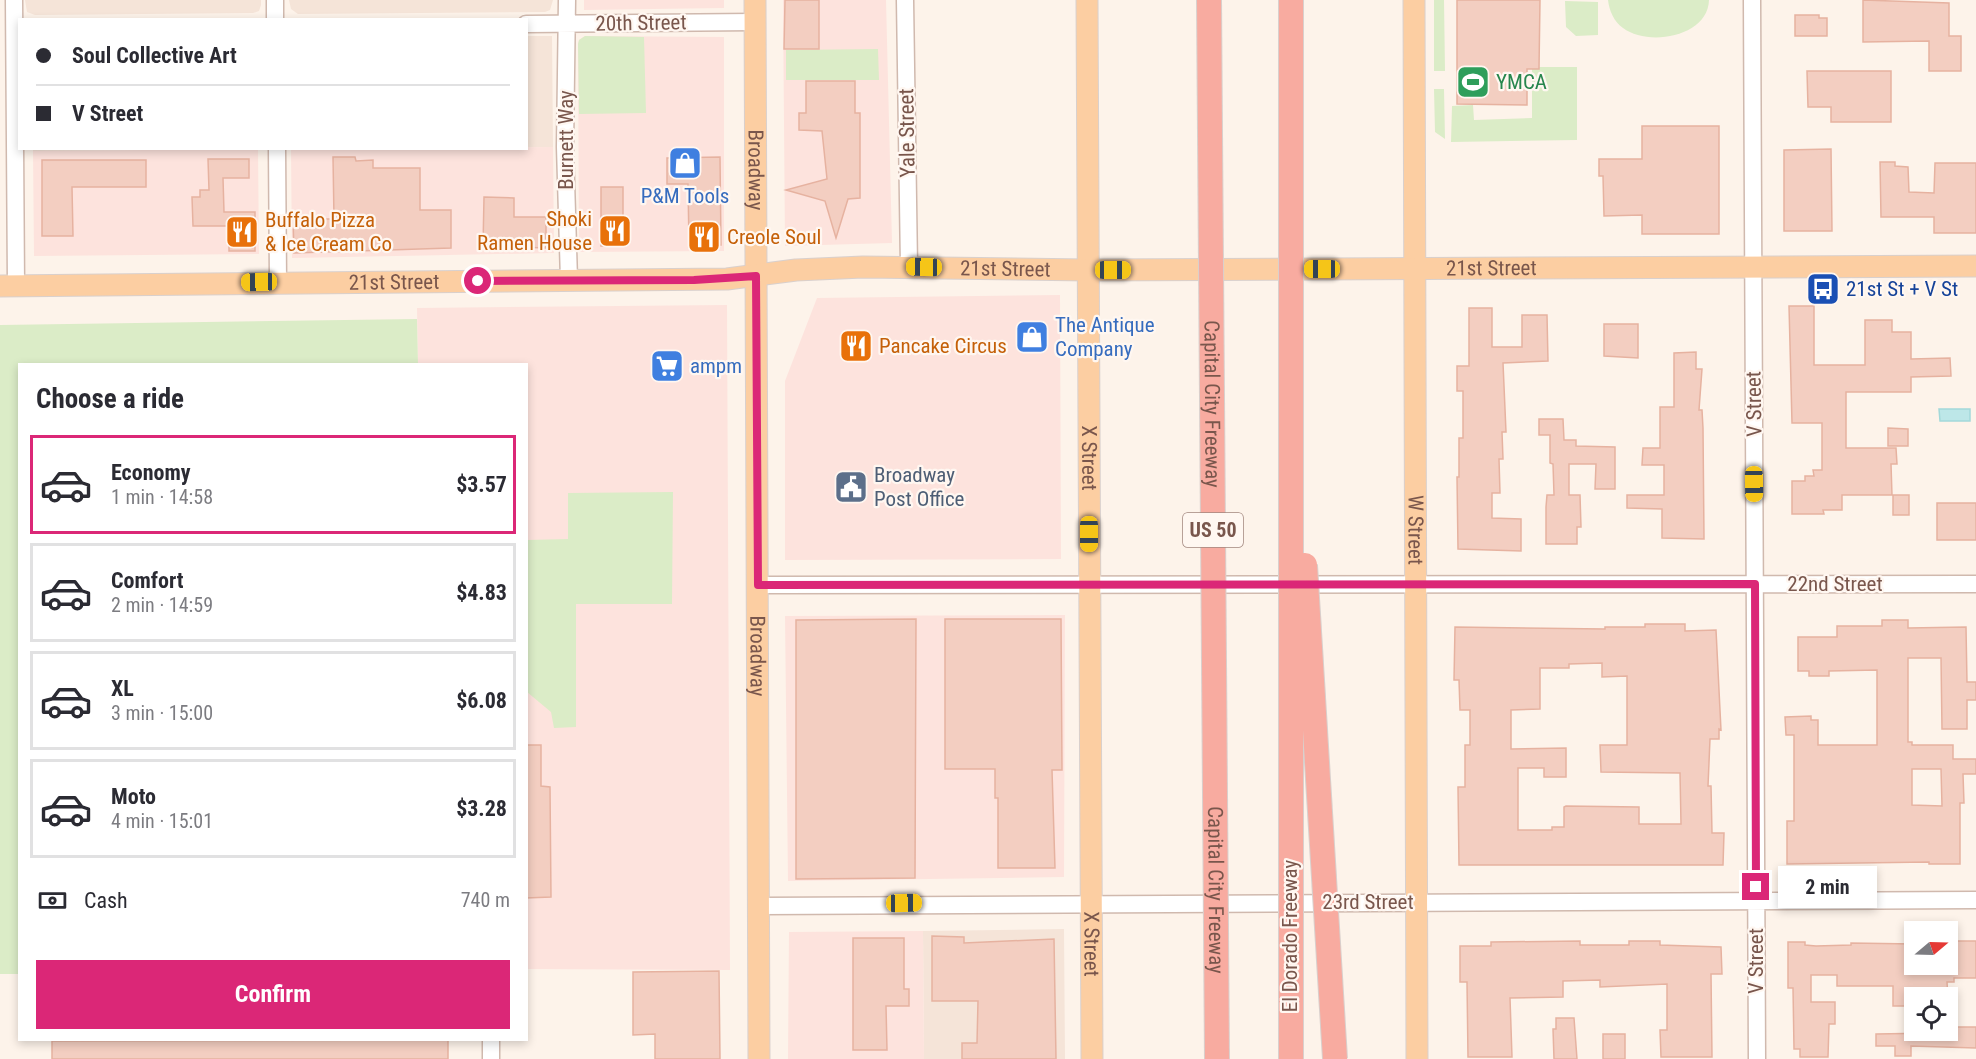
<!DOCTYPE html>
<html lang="en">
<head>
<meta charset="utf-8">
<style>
	:root { --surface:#fff; --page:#f7f7f7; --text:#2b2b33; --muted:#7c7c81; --line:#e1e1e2; --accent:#db2777 }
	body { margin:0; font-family:"Roboto Condensed",sans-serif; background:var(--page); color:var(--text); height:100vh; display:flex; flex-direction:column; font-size:22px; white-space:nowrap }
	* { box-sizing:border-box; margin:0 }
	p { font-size:20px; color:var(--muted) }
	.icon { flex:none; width:33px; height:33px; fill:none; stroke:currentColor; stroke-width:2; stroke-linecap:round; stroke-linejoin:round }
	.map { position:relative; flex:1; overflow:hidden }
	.panel { position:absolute; left:18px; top:363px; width:510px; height:678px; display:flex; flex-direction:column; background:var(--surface); border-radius:0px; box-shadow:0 3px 9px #0003 }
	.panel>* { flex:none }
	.banner { position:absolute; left:18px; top:18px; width:510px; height:132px; border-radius:0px; box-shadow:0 3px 9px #0003; display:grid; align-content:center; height:132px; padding:0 18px; background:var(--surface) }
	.needle { width:39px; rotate:71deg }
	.tools { position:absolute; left:1904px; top:921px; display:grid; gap:12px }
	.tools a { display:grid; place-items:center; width:54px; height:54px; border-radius:0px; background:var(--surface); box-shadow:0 3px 9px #0003; font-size:30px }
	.end { position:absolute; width:27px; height:27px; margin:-14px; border:8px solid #db2777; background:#fff; box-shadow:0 0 0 3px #fff }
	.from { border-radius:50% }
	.bubble { position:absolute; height:42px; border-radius:0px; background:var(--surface); box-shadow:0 3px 9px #0003; font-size:20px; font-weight:700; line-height:42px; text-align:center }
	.car { position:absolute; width:18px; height:36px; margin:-18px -9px; border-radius:8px; box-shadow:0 0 4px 2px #0007; background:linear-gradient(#f5c518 24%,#345 0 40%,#f5c518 0 76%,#345 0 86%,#f5c518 0) }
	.banner b { display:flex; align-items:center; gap:21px; height:57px; font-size:22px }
	.banner b+b { border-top:2px solid var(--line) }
	.banner i { width:15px; height:15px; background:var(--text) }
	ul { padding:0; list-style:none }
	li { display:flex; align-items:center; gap:18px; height:99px; margin:0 12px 9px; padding:0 6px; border:3px solid var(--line); border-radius:0px }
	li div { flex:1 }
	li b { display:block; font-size:22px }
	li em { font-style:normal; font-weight:700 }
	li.current { border-color:var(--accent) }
	li>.icon { width:54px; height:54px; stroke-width:1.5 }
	h2 { padding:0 18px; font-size:27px; line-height:72px }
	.pay { display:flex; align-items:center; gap:15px; height:66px; padding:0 18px; font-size:22px }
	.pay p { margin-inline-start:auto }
	.button { display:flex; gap:12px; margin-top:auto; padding:12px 18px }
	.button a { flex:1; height:69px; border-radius:0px; background:var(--accent); color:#fff; font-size:24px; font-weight:700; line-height:69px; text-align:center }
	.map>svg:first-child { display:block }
	.residential { fill:#f5e4d8 }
	.commercial { fill:#fde3dd }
	.green { fill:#dbecc7 }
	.water { fill:#bde7e8; stroke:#a3d9da; stroke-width:1.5 }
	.building { fill:#f3cec1; stroke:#e6b2a0; stroke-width:1.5; fill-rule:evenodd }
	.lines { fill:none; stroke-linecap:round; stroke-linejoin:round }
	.minor-casing { stroke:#d0b9ae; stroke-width:19 }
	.major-casing { stroke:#d9d0cd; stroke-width:23 }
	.minor { stroke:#fff; stroke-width:16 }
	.major { stroke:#fccea2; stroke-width:21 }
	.highway-bridge-casing { stroke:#d9d0cd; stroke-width:26; stroke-linecap:butt }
	.highway-bridge { stroke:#f8aba0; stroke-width:24 }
	.route { stroke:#db2777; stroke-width:8 }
	.labels { text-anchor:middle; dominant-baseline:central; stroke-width:4.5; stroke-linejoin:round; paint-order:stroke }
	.shield { fill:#fff7f1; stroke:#a1867e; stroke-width:1.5 }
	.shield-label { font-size:20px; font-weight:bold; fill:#79564c }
	.street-label { font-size:21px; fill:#79564c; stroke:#fff7f1 }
	.leisure-label { font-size:21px; fill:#27864d; stroke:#fff7f1; text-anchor:start }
	.shop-label { font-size:21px; fill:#366cbe; stroke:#fff7f1; text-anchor:start }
	.food-label { font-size:21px; fill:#c56008; stroke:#fff7f1; text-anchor:start }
	.transit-label { font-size:21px; fill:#164399; stroke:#fff7f1; text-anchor:start }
	.service-label { font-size:21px; fill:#4e5e75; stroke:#fff7f1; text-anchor:start }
</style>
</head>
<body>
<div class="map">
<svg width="1976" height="1059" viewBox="0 0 1976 1059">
	<rect width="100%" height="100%" fill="#fdf3ea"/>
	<path class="residential" d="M25,0H261V5L259,11L253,13L35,15L27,12Z
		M289,0H553L550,10L545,12L298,14L291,9Z
		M526,36H552L553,147H527Z
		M33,148H258V149L33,151Z
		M1064,929L1065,1059H924L923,931Z"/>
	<path class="commercial" d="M584,0H724V8L584,10Z
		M783,0H886L892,243L785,246Z
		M585,36L724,37V251L579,252L578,44L579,40Z
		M553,147L554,253L292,258L291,149Z
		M258,149L259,254L34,256L33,151Z
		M1060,295L1061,559L785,560V381L817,298Z
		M727,305L730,970L527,969L526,364H418L417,308Z
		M1065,615L1064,877L788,881L785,616Z
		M923,931L924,1059H788L789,932Z"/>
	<path class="green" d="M1434,0H1444L1445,71H1434Z
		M1608,0H1709C1708,37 1648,47 1623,28C1614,22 1609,10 1608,0Z
		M1565,1L1598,2V35L1576,36L1566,27Z
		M585,36L644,37L646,113L579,114L578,44L579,40Z
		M878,49L879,80H786V50Z
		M1532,67H1577V140L1451,142L1452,106L1473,105L1474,120L1532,118Z
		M1434,89H1444L1445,139L1435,132Z
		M417,319L418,364H20V974H0V325Z
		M673,492L672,604H576V727L554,728L551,712L527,692V540L568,539V493Z"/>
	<path class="water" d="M1939,409H1970V421H1940Z"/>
	<path class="building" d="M785,0H819V49H784Z
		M1457,0H1540L1539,69H1527V105L1457,104Z
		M1863,0L1949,3V36H1961V71H1929V41L1863,42Z
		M1795,15H1819V18H1827V36H1795Z
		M1807,71H1891V122H1831V107H1808Z
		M806,81H855V113H860V198L848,199L836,238L825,201L786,190L827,179L822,131L799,130V113H806Z
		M1642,126H1719V234H1642V215L1604,216L1603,176H1599V159H1642Z
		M1831,149L1832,231H1784V150Z
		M333,157H355L356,161L373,160V168H420V210H451V248L294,253L293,219H334Z
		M720,157L721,245H689L688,184H667V158Z
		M208,159H249V178H223L224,212H255V251H229V226H193L192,197H200V190H209Z
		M42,160H146V187H72L73,236H42Z
		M1880,162H1895V166L1908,167L1909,192L1934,193L1935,163H1976V233H1934V217H1881Z
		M601,187H623V246H601Z
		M484,197L514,198V217H546V248L483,246Z
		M1789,306H1814V365H1865V320H1892V332H1911V359L1950,358L1951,376L1911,377V392H1846V448H1896L1897,464H1891L1892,495H1842V510H1823L1824,514H1792V481H1805V476H1814L1813,470H1822V423H1792Z
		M1469,308H1492V347H1522V315H1547L1548,361L1503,363L1506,432H1502L1503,459H1499L1500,493H1492V518L1521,519V551L1458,549L1457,477H1459V438H1463V391H1457V366H1469Z
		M1604,324H1638V358L1604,356Z
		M1696,352V369H1702L1699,410H1702L1703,428L1704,539L1662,538V509L1627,508V495H1664V465H1642L1643,448H1660V407H1674V353Z
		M1539,419H1563L1564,440H1576V446L1615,447V489H1595L1596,464H1569V495H1580L1581,527H1577V544H1546V507L1547,495H1554L1553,464L1550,463V435H1539Z
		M1888,428L1908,429V446H1888Z
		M1893,495H1909V515H1893Z
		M1937,503H1976V540H1937Z
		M916,619L915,878L796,879V620Z
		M945,619H1061L1062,770H1052L1055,868H998V798H995V769H945Z
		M1882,620H1908V628L1966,627L1967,682H1976V700H1967V729H1942L1941,658H1908V742H1912V745H1953V759H1976V774H1963L1964,803H1960V864H1929V862L1787,864V821H1794V735H1786L1785,717L1811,716V720H1818V745H1877V670L1829,671V676H1809V671H1798V637H1837V626H1882ZM1912,769H1941L1942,806L1912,805Z
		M1645,624H1685V631L1716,630L1721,730L1719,729V739H1710L1708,786H1711L1712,833H1724L1723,865H1459L1458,787H1465V745H1470V710H1460L1459,680H1454L1455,627L1605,629V627H1645ZM1602,663V677L1627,676V745H1600L1601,772L1680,773L1681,824H1639V807L1566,806L1564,807V827H1552V830H1518V768H1544V777H1566V748L1511,749V710L1540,709V668H1569V664Z
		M526,745H541V786L550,787L551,897L526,898Z
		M932,936L964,937V943L1054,939L1056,1059H962V1043H977L978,1001H932Z
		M853,938H904V989H909V1006H886L887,1050H853Z
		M1580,941V945H1629V941H1660V945L1721,947L1722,974H1711L1712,1057H1661L1660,1030H1667V984L1600,987V980L1563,981V997L1510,998L1512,1057H1468L1467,982H1460V946H1491V942Z
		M1947,941H1976V978H1954V982H1947L1948,998H1911V1006H1893V986H1837V975H1811V1002H1835V1024H1829L1828,1057H1800V1049H1794L1793,988H1788V942H1805V945L1816,946L1851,945V943L1914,944V964H1947Z
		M719,971L720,1059H655V1034L633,1035V972Z
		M1556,1018H1574L1577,1059H1554L1553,1029H1556Z
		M1947,1027H1976V1048L1911,1046V1056H1895V1046H1876V1034L1934,1033L1947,1030Z
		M1603,1034H1625V1059H1603Z
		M448,1040V1059H52V1041Z"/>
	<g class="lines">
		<g class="minor-casing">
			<path id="minor" d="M14,0L16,286
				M275,0V20
				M567,0L565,147L569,280
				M905,0L909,267
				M1752,0L1757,1059
				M526,24L755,22
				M277,148L278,282
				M758,585L1976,584
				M759,906L1976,900
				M491,1059V1040"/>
		</g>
		<g class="major-casing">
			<g id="major">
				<path id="s1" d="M755,0L759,1059"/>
				<path id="s2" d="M1087,0L1092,1059"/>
				<path id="s3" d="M1414,0L1417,1059"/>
				<path id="s4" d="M0,286L727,279L796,270L863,267L1088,270L1976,266"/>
			</g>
		</g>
		<use href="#minor" class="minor"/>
		<use href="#major" class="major"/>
		<g class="highway-bridge-casing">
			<g id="highway-bridge">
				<path id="s5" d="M1209,0L1217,1059"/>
				<path d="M1305,565L1335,1059"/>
				<path d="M1291,1059V0"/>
			</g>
		</g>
		<use href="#highway-bridge" class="highway-bridge"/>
	</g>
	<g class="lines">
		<path class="route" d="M478,281L694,280L756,276L758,585L1755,584L1756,887"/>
	</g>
	<defs>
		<g id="stadium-square" transform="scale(1.725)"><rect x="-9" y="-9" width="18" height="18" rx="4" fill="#2e9e5b" stroke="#fff7f1"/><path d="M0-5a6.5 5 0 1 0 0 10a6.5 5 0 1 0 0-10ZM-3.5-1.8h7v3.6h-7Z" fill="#fff"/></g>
		<g id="shop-square" transform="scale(1.725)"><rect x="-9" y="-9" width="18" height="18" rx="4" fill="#3f7fe0" stroke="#fff7f1"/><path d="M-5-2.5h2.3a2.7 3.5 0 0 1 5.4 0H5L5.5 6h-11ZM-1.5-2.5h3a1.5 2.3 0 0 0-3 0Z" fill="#fff"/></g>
		<g id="restaurant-square" transform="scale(1.725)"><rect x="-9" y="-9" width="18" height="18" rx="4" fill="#e8710a" stroke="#fff7f1"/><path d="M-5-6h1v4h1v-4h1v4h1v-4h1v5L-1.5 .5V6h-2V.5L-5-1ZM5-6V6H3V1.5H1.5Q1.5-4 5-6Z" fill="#fff"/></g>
		<g id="bus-square" transform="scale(1.725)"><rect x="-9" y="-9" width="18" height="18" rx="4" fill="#1a4fb4" stroke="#fff7f1"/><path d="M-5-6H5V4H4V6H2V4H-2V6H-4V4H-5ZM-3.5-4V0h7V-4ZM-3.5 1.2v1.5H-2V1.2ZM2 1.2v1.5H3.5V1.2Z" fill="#fff"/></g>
		<g id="supermarket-square" transform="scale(1.725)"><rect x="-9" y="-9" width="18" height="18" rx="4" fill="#3f7fe0" stroke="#fff7f1"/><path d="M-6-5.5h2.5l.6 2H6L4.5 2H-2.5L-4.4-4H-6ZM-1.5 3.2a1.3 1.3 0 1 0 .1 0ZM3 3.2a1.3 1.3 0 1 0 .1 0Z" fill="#fff"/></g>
		<g id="civic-square" transform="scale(1.725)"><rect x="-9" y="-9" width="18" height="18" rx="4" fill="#5c6f8a" stroke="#fff7f1"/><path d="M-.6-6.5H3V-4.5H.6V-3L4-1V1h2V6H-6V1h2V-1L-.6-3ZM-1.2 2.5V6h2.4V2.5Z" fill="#fff"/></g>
	</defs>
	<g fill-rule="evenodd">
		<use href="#stadium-square" x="1473" y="82"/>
		<use href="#shop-square" x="685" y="163"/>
		<use href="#restaurant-square" x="615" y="231"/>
		<use href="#restaurant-square" x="242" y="232"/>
		<use href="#restaurant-square" x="704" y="237"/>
		<use href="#bus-square" x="1823" y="289"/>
		<use href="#shop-square" x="1032" y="337"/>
		<use href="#restaurant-square" x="856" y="346"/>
		<use href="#supermarket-square" x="667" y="366"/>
		<use href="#civic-square" x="851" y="487"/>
	</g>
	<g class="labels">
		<rect class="shield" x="1183" y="513" width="60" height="34" rx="4.5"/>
		<g class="shield-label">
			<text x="1213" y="530">US 50</text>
		</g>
		<g class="street-label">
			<text transform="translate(641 23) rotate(-1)">20th Street</text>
			<text transform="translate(907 133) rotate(-91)">Yale Street</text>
			<text transform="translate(566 140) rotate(-90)">Burnett Way</text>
			<text stroke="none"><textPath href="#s1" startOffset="170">Broadway</textPath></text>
			<text stroke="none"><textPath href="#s4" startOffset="1006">21st Street</textPath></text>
			<text stroke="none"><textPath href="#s4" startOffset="1492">21st Street</textPath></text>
			<text stroke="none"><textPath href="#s4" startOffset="394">21st Street</textPath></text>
			<text stroke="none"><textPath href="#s5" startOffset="404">Capital City Freeway</textPath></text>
			<text transform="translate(1754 404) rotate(-91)">V Street</text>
			<text stroke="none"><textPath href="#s2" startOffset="458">X Street</textPath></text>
			<text stroke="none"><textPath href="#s3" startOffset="530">W Street</textPath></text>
			<text x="1835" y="584">22nd Street</text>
			<text stroke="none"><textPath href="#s1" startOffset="656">Broadway</textPath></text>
			<text stroke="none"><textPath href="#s5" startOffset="890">Capital City Freeway</textPath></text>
			<text x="1368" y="902">23rd Street</text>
			<text transform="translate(1290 936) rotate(-90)">El Dorado Freeway</text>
			<text stroke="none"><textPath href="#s2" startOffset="944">X Street</textPath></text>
			<text transform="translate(1756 961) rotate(-90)">V Street</text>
		</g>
		<g class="leisure-label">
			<text x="1496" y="82">YMCA</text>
		</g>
		<g class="shop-label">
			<text x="685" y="196" text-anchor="middle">P&amp;M Tools</text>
			<text x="1055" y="325">The Antique<tspan x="1055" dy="24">Company</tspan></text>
			<text x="690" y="366">ampm</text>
		</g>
		<g class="food-label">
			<text x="592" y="219" text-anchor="end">Shoki<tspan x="592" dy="24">Ramen House</tspan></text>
			<text x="265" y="220">Buffalo Pizza<tspan x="265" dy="24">&amp; Ice Cream Co</tspan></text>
			<text x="727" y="237">Creole Soul</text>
			<text x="879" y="346">Pancake Circus</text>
		</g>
		<g class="transit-label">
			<text x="1846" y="289">21st St + V St</text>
		</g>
		<g class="service-label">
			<text x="874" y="475">Broadway<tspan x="874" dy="24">Post Office</tspan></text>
		</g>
	</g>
</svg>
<div class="tools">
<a><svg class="needle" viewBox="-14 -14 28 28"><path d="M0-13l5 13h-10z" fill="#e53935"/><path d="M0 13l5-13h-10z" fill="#7c7c81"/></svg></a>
<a><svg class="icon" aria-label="locate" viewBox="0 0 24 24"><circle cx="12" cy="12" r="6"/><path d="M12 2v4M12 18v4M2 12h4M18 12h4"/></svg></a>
</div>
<i class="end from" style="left:478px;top:281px"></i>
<i class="end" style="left:1756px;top:887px"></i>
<div class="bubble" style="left:1778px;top:866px;width:99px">2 min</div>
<i class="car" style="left:924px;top:267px;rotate:271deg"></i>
<i class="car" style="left:1322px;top:269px;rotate:270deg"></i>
<i class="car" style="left:1113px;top:270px;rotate:90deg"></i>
<i class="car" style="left:259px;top:282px;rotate:269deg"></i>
<i class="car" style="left:1754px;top:484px;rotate:179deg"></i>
<i class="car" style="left:1089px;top:534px;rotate:180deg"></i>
<i class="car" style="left:904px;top:903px;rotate:89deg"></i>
<div class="banner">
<b><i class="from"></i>Soul Collective Art</b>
<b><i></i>V Street</b>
</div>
<section class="panel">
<h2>Choose a ride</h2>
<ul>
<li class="current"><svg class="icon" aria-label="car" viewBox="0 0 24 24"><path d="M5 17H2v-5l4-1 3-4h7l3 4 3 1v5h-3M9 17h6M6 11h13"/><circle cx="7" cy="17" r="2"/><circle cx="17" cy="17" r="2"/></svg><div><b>Economy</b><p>1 min · 14:58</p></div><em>$3.57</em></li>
<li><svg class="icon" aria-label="car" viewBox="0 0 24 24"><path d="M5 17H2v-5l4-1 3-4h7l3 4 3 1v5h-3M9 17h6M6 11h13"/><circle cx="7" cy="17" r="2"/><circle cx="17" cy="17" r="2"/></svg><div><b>Comfort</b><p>2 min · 14:59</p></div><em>$4.83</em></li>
<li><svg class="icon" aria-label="car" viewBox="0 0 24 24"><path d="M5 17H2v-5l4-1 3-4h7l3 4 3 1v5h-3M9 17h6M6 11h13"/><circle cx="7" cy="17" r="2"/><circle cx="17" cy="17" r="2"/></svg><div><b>XL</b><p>3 min · 15:00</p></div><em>$6.08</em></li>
<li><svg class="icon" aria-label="car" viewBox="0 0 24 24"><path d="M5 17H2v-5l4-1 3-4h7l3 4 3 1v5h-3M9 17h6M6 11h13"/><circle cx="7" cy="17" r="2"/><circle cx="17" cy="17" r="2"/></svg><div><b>Moto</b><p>4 min · 15:01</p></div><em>$3.28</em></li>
</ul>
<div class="pay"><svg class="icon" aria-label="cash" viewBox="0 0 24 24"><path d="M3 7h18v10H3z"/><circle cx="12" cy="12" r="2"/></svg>Cash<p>740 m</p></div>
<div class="button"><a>Confirm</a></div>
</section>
</div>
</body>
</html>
